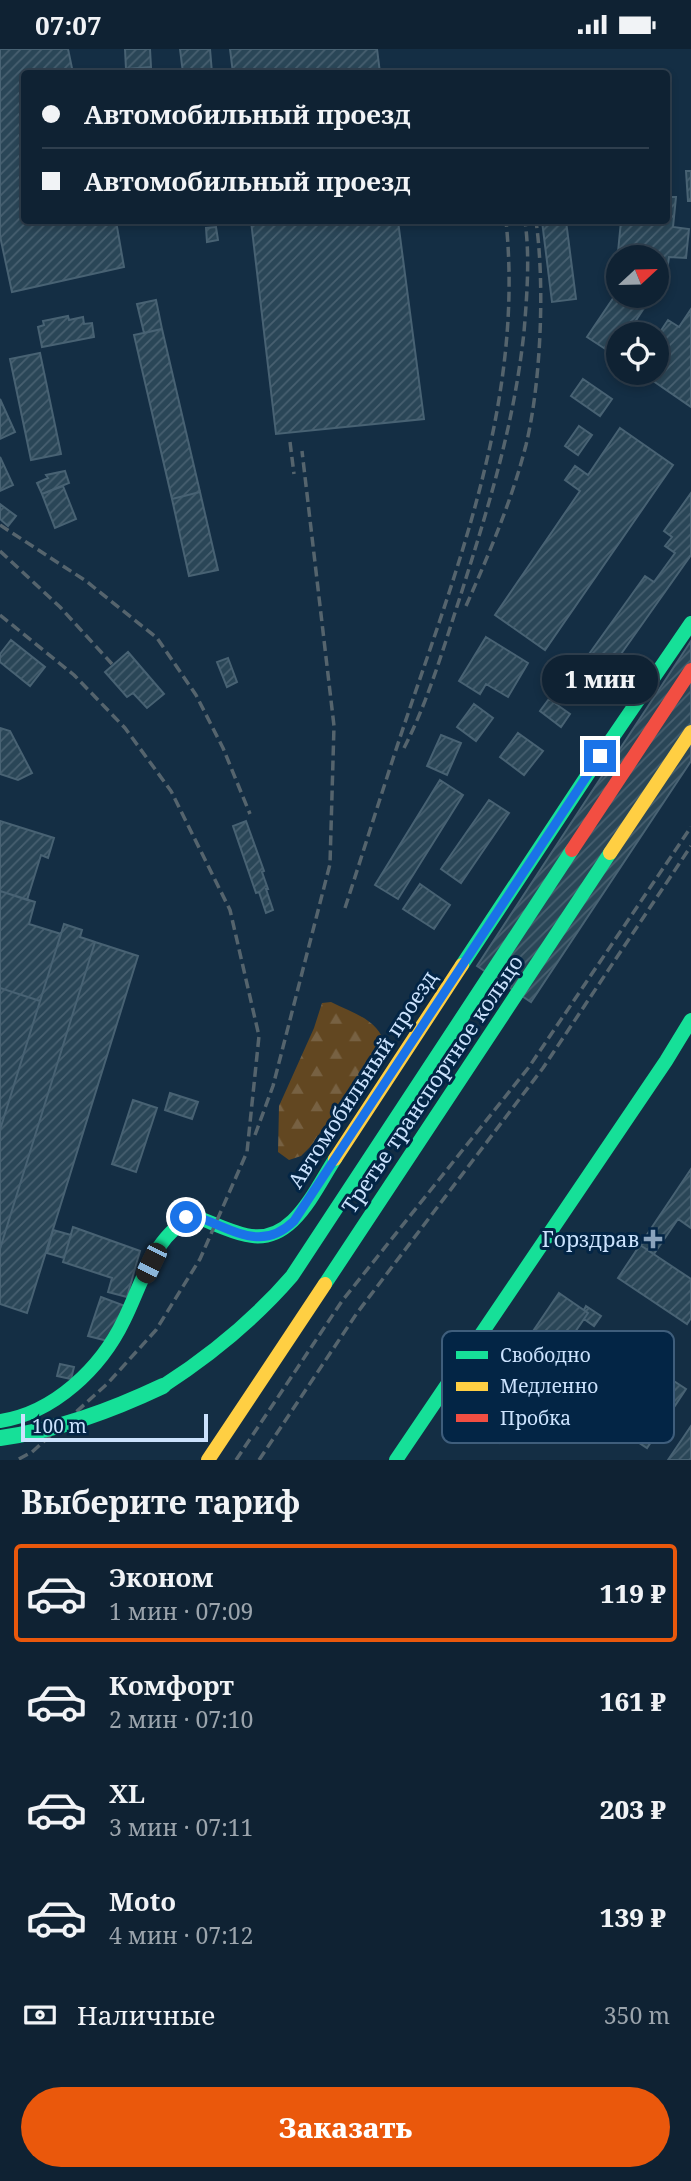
<!DOCTYPE html>
<html lang="ru">
<head>
<meta charset="utf-8">
<style>
	:root { --surface:#0f2233; --page:#182a3b; --text:#f1f3f6; --muted:#9ba4ac; --line:#2f3f4e; --accent:#ea580c }
	body { margin:0; font-family:"Noto Serif",serif; background:var(--page); color:var(--text); height:100vh; display:flex; flex-direction:column; font-size:26px; white-space:nowrap }
	* { box-sizing:border-box; margin:0 }
	p { font-size:23px; color:var(--muted) }
	.icon { flex:none; width:38px; height:38px; fill:none; stroke:currentColor; stroke-width:2; stroke-linecap:round; stroke-linejoin:round }
	.map { position:relative; height:1411px; overflow:hidden }
	.side { display:flex; flex-direction:column; background:var(--surface); flex:1 }
	.side>* { flex:none }
	.top-card { position:absolute; left:21px; top:21px; width:649px; height:154px; border-radius:7px; box-shadow:0 4px 10px #0003,0 0 0 2px var(--line); display:grid; align-content:center; height:154px; padding:0 21px; background:var(--surface) }
	.needle { width:46px; rotate:68deg }
	.tools { position:absolute; left:606px; top:196px; display:grid; gap:14px }
	.tools a { display:grid; place-items:center; width:63px; height:63px; border-radius:50%; background:var(--surface); box-shadow:0 4px 10px #0003,0 0 0 2px var(--line); font-size:35px }
	.scale { position:absolute; left:21px; bottom:18px; width:187px; box-sizing:border-box; padding-left:7px; border:4px solid #cbe2fd; border-top:0; font-size:19px; line-height:24px; white-space:nowrap; color:#cbe2fd; -webkit-text-stroke:5px #032545; paint-order:stroke }
	.end { position:absolute; width:32px; height:32px; margin:-16px; border:9px solid #1a73e8; background:#fff; box-shadow:0 0 0 4px #fff }
	.from { border-radius:50% }
	.bubble { position:absolute; height:49px; border-radius:24px; background:var(--surface); box-shadow:0 4px 10px #0003,0 0 0 2px var(--line); font-size:23px; font-weight:800; line-height:49px; text-align:center }
	.car { position:absolute; width:21px; height:42px; margin:-21px -10px; border-radius:9px; box-shadow:0 0 5px 2px #0007; background:linear-gradient(#222 24%,#8ab4d8 0 40%,#222 0 76%,#8ab4d8 0 86%,#222 0) }
	.top-card b { display:flex; align-items:center; gap:24px; height:66px; font-size:26px }
	.top-card b+b { border-top:2px solid var(--line) }
	.top-card i { width:18px; height:18px; background:var(--text) }
	ul { padding:0; list-style:none }
	li { display:flex; align-items:center; gap:21px; height:98px; margin:0 14px 10px; padding:0 7px; border:4px solid transparent; border-radius:7px }
	li div { flex:1 }
	li b { display:block; font-size:26px }
	li em { font-style:normal; font-weight:800 }
	li.selected { border-color:var(--accent) }
	li>.icon { width:63px; height:63px; stroke-width:1.5 }
	h2 { padding:0 21px; font-size:32px; line-height:84px }
	.pay { display:flex; align-items:center; gap:18px; height:77px; padding:0 21px; font-size:26px }
	.pay p { margin-inline-start:auto }
	.button { display:flex; gap:14px; margin-top:auto; padding:14px 21px }
	.button a { flex:1; height:80px; border-radius:42px; background:var(--accent); color:#fff; font-size:28px; font-weight:800; line-height:80px; text-align:center }
	.status { display:flex; justify-content:space-between; align-items:center; height:49px; padding:0 35px; background:var(--surface); direction:ltr }
	.status svg { height:19px; fill:currentColor }
	.map>svg:first-child { display:block }
	.forest { fill:url(#forest-firs) }
	.building { fill:url(#building-hatch); stroke:#486273; stroke-width:2 }
	.lines { fill:none; stroke-linecap:round; stroke-linejoin:round }
	.fast { stroke:#16e098; stroke-width:14 }
	.slow { stroke:#ffcf43; stroke-width:14 }
	.jam { stroke:#f24e42; stroke-width:14 }
	.rail { stroke:#55646d; stroke-width:3.5; stroke-dasharray:10 5; stroke-linecap:butt }
	.fast-bridge { stroke:#16e098; stroke-width:16 }
	.route { stroke:#1a73e8; stroke-width:9 }
	.poi-dot { fill:#8ba3bc; stroke:#032545; stroke-width:2.5 }
	.labels { text-anchor:middle; dominant-baseline:central; stroke-width:6; stroke-linejoin:round; paint-order:stroke }
	.street-label { font-size:21px; fill:#cbe2fd; stroke:#032545 }
	.poi-label { font-size:21px; fill:#cbe2fd; stroke:#032545; text-anchor:end }
	.key { fill:#032545; stroke:#3f5e7c; stroke-width:2 }
	.key-label { font-size:19px; fill:#cbe2fd }
</style>
</head>
<body>
<div class="status"><b>07:07</b><svg viewBox="0 0 49 12"><path d="M0 12V9h3v3zM5 12V6h3v6zM10 12V3h3v9zM15 12V0h3v12zM26 1h20v11H26zM47 4h2v5h-2z"/></svg></div>
<div class="map">
<svg width="691" height="1411" viewBox="0 0 691 1411">
	<defs>
		<pattern id="forest-firs" width="22" height="20" patternUnits="userSpaceOnUse" patternTransform="scale(1.75)"><rect width="22" height="20" fill="#624721"/><path d="M5 1l3.5 6h-7zM16 11l3.5 6h-7z" fill="#776142"/></pattern>
		<pattern id="building-hatch" width="6" height="6" patternUnits="userSpaceOnUse" patternTransform="scale(1.75)"><rect width="6" height="6" fill="#2a4657"/><path d="M-1 1l2-2M0 6l6-6M5 7l2-2" fill="none" stroke="#486070"/></pattern>
	</defs>
	<rect width="100%" height="100%" fill="#142e44"/>
	<path class="forest" d="M331,953C353,964 380,971 385,997L346,1046L311,1097L301,1107L289,1111L278,1103L279,1057L314,979L322,954Z"/>
	<path class="building" d="M0,0H68L73,24H24V172H116L124,218L12,243L0,187Z
		M125,0H150L151,18L126,20Z
		M180,0H210L212,24H183Z
		M230,0H377L380,24H233Z
		M686,122H691V152H688Z
		M667,148H676L673,178L689,180L686,209L669,208L666,228L656,227V208L654,207L618,203L621,172H667Z
		M251,172H398L424,370L276,385Z
		M542,172H566L576,250L552,253Z
		M216,178L218,191L207,193L206,179Z
		M618,242V247H632L646,256L627,285H618V299L613,305L587,288Z
		M156,251L162,280L144,284L137,255Z
		M691,260V358L646,327L648,324H656V289L668,271L679,278Z
		M68,267L69,271L83,268L84,275L92,274L94,288L42,298L38,278L44,276L43,272Z
		M162,280L200,443L172,450L134,286Z
		M40,304L61,405L31,411L10,310Z
		M583,330L612,350L600,367L571,347Z
		M0,350L15,383L0,390Z
		M579,377L592,386L578,406L565,397Z
		M620,379L673,416L545,601L495,566L580,442L565,431L575,417L588,426Z
		M0,408L13,436L0,442Z
		M65,422L69,434L42,445L37,434L48,429L46,426Z
		M63,437L76,470L55,479L42,445Z
		M200,443L218,521L189,527L172,450Z
		M691,444V506L609,622L587,608L645,527L654,533L675,504L665,497L672,488L664,482Z
		M0,455L16,467L8,477L0,470Z
		M486,588L528,614L508,648L486,635L480,645L459,632Z
		M11,591L45,618L30,637L0,613V605Z
		M691,592V712L531,953L477,917Z
		M128,603L164,645L147,659L133,644L127,648L105,623Z
		M228,609L237,633L227,638L217,613Z
		M549,650L570,665L561,678L540,662Z
		M474,655L493,669L476,692L457,678Z
		M0,679L10,682L32,724L18,731L0,725Z
		M518,684L543,702L524,726L500,708Z
		M441,686L461,694L447,726L427,717Z
		M440,731L463,746L398,850L375,836Z
		M489,751L509,764L461,834L441,820Z
		M0,772L54,789L48,809L41,806L27,851L0,842Z
		M246,772L264,822L262,823L268,840H266L273,861L266,864L259,843L256,844L233,777Z
		M420,835L450,856L434,880L403,860Z
		M0,842L35,853L29,875L61,885L40,952L0,939Z
		M64,875L82,881L80,888L95,893L0,1200V1081Z
		M95,893L138,907L27,1264L0,1255V1200Z
		M0,939L40,952L0,1081Z
		M170,1044L198,1053L192,1070L165,1061Z
		M133,1051L157,1059L136,1123L112,1115Z
		M691,1120V1179L678,1170L654,1205L640,1196Z
		M73,1178L140,1202L127,1248L108,1243L112,1229L63,1213Z
		M53,1181L71,1186L64,1209L47,1204Z
		M640,1196L691,1230V1269L687,1275L618,1229Z
		M559,1244L588,1264L556,1311L570,1321L545,1358L531,1347L499,1394L470,1375Z
		M101,1248L125,1257L108,1292L88,1287Z
		M586,1257L601,1267L594,1277L584,1270L588,1264L584,1261Z
		M60,1315L74,1318L71,1330L57,1327Z
		M660,1323L686,1340L647,1399L621,1382Z
		M691,1377V1411H668Z"/>
	<g class="lines">
		<path class="fast" d="M462,916L600,707L691,574
			M325,1235L610,804
			M163,1337C211,1306 254,1271 292,1227L572,801
			M0,1372C54,1364 101,1319 124,1271C143,1233 153,1186 194,1167C211,1173 228,1182 246,1186C292,1197 314,1142 335,1110
			M396,1411L666,1012L691,971"/>
		<path class="slow" d="M610,804L691,683
			M335,1110L462,916
			M208,1411L325,1235"/>
		<path class="jam" d="M572,801L691,621"/>
		<path class="rail" d="M290,393L294,425
			M0,476L86,532L157,589L196,646L223,699L250,765
			M0,502L60,558L112,615
			M466,557C489,505 512,451 526,396C541,334 545,235 536,172
			M0,566L74,626L125,679L171,742L230,861L259,987L247,1103L200,1210L156,1281L108,1334L32,1403L17,1411
			M404,699C429,650 444,597 461,545C489,456 514,376 524,283C527,246 530,208 525,172
			M345,859C368,788 390,717 414,647C467,493 523,337 506,172
			M255,1086L273,1037L330,815L334,677L302,402
			M236,1411L342,1252L529,1018L691,778
			M259,1411L357,1264L543,1019L691,797"/>
		<path class="fast-bridge" d="M0,1389C58,1381 110,1362 163,1337"/>
	</g>
	<g class="lines">
		<path class="route" d="M186,1168L194,1167C231,1178 260,1205 294,1172L600,707"/>
	</g>
	<path class="poi-dot" d="M649.5 1179.5h7v7h7v7h-7v7h-7v-7h-7v-7h7z"/>
	<g class="labels">
		<g class="street-label">
			<text transform="translate(362 1030) rotate(-57)">Автомобильный проезд</text>
			<text transform="translate(432 1035) rotate(-56)">Третье транспортное кольцо</text>
		</g>
		<g class="poi-label">
			<text x="639" y="1190">Горздрав</text>
		</g>
	</g>
	<rect x="442" y="1282" width="232" height="112" rx="10" class="key"/>
	<rect x="456" y="1302" width="32" height="8" fill="#16e098"/>
	<rect x="456" y="1333" width="32" height="9" fill="#ffcf43"/>
	<rect x="456" y="1365" width="32" height="8" fill="#f24e42"/>
	<g class="key-label">
		<text x="500" y="1313">Свободно</text>
		<text x="500" y="1344">Медленно</text>
		<text x="500" y="1376">Пробка</text>
	</g>
</svg>
<div class="tools">
<a><svg class="needle" viewBox="-14 -14 28 28"><path d="M0-13l5 13h-10z" fill="#e53935"/><path d="M0 13l5-13h-10z" fill="#9ba4ac"/></svg></a>
<a><svg class="icon" aria-label="locate" viewBox="0 0 24 24"><circle cx="12" cy="12" r="6"/><path d="M12 2v4M12 18v4M2 12h4M18 12h4"/></svg></a>
</div>
<div class="scale">100 m</div>
<i class="end from" style="left:186px;top:1168px"></i>
<i class="end" style="left:600px;top:707px"></i>
<div class="bubble" style="left:542px;top:606px;width:116px">1 мин</div>
<i class="car" style="left:151px;top:1214px;rotate:206deg"></i>
<div class="top-card">
<b><i class="from"></i>Автомобильный проезд</b>
<b><i></i>Автомобильный проезд</b>
</div>
</div>
<section class="side">
<h2>Выберите тариф</h2>
<ul>
<li class="selected"><svg class="icon" aria-label="car" viewBox="0 0 24 24"><path d="M5 17H2v-5l4-1 3-4h7l3 4 3 1v5h-3M9 17h6M6 11h13"/><circle cx="7" cy="17" r="2"/><circle cx="17" cy="17" r="2"/></svg><div><b>Эконом</b><p>1 мин · 07:09</p></div><em>119 ₽</em></li>
<li><svg class="icon" aria-label="car" viewBox="0 0 24 24"><path d="M5 17H2v-5l4-1 3-4h7l3 4 3 1v5h-3M9 17h6M6 11h13"/><circle cx="7" cy="17" r="2"/><circle cx="17" cy="17" r="2"/></svg><div><b>Комфорт</b><p>2 мин · 07:10</p></div><em>161 ₽</em></li>
<li><svg class="icon" aria-label="car" viewBox="0 0 24 24"><path d="M5 17H2v-5l4-1 3-4h7l3 4 3 1v5h-3M9 17h6M6 11h13"/><circle cx="7" cy="17" r="2"/><circle cx="17" cy="17" r="2"/></svg><div><b>XL</b><p>3 мин · 07:11</p></div><em>203 ₽</em></li>
<li><svg class="icon" aria-label="car" viewBox="0 0 24 24"><path d="M5 17H2v-5l4-1 3-4h7l3 4 3 1v5h-3M9 17h6M6 11h13"/><circle cx="7" cy="17" r="2"/><circle cx="17" cy="17" r="2"/></svg><div><b>Moto</b><p>4 мин · 07:12</p></div><em>139 ₽</em></li>
</ul>
<div class="pay"><svg class="icon" aria-label="cash" viewBox="0 0 24 24"><path d="M3 7h18v10H3z"/><circle cx="12" cy="12" r="2"/></svg>Наличные<p>350 m</p></div>
<div class="button"><a>Заказать</a></div>
</section>
</body>
</html>
